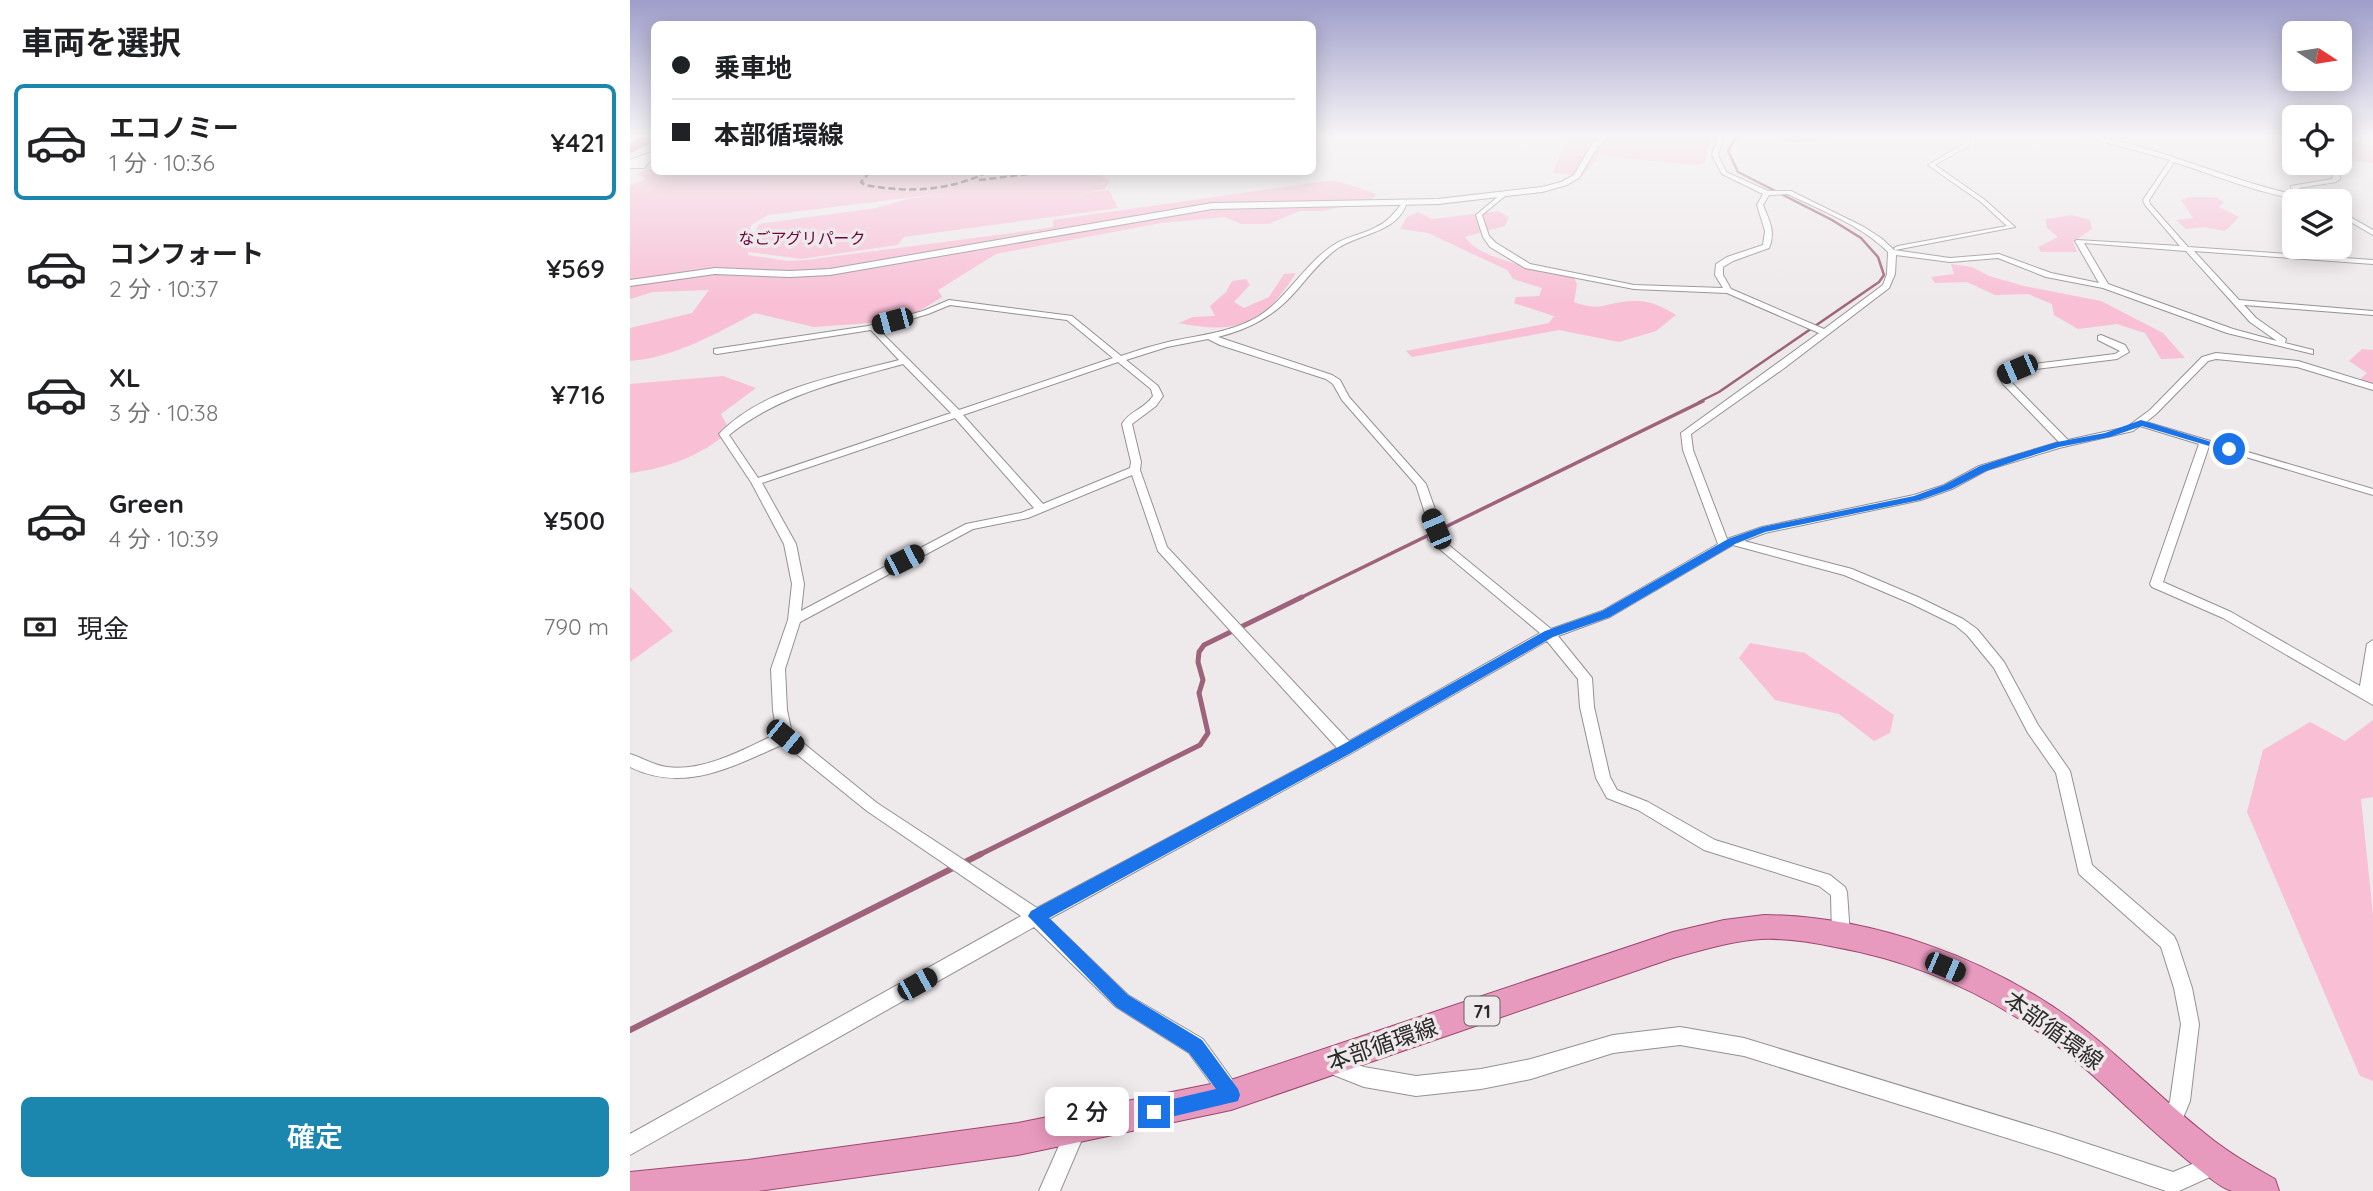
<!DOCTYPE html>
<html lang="ja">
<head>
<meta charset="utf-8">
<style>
	:root { --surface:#fff; --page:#f2f2f2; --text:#202124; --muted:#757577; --line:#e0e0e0; --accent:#1b86ae }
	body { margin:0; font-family:Quicksand,"Noto Sans JP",sans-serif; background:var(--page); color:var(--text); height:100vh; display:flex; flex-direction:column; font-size:26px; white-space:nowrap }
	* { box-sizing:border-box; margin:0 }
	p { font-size:23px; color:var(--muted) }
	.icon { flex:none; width:38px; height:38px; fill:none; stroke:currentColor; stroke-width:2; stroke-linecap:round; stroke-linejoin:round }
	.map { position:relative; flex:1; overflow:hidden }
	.side { display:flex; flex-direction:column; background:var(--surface); width:630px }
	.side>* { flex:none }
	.hud { position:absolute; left:21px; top:21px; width:665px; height:154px; border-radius:10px; box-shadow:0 4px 18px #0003; display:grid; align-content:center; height:154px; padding:0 21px; background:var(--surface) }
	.needle { width:46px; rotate:102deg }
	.tools { position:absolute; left:1652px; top:21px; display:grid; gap:14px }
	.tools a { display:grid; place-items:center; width:70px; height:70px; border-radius:10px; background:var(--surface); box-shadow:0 4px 18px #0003; font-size:35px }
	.end { position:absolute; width:32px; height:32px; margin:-16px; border:9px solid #1a73e8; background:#fff; box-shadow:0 0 0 4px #fff }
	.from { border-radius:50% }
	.bubble { position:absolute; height:49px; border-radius:10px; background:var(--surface); box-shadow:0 4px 18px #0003; font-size:23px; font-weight:600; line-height:49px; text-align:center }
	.car { position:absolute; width:21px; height:42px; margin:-21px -10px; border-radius:9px; box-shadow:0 0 5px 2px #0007; background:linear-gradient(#222 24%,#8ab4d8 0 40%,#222 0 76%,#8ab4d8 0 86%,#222 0) }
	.hud b { display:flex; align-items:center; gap:24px; height:66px; font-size:26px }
	.hud b+b { border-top:2px solid var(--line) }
	.hud i { width:18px; height:18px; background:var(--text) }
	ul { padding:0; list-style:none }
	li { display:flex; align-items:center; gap:21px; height:116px; margin:0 14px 10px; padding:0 7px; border:4px solid transparent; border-radius:10px }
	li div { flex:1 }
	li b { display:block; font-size:26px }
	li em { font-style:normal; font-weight:600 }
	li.selected { border-color:var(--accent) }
	li>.icon { width:63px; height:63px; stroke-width:1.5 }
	h2 { padding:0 21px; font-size:32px; line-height:84px }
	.pay { display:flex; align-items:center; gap:18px; height:77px; padding:0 21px; font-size:26px }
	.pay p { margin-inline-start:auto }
	.button { display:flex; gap:14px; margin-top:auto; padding:14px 21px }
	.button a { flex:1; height:80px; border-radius:10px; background:var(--accent); color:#fff; font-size:28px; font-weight:600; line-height:80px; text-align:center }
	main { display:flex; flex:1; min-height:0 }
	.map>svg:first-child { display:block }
	.green { fill:#f8bfd5; fill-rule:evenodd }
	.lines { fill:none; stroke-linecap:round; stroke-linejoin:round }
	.stream-far3 { stroke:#9e637b; stroke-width:2.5 }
	.stream-far2 { stroke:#9e637b; stroke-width:3.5 }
	.stream-far1 { stroke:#9e637b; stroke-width:5 }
	.stream { stroke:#9e637b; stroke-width:6 }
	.street-casing { stroke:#959192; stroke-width:2 }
	.secondary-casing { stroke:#959192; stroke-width:2 }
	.primary-casing { stroke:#9c476e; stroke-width:2 }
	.highway-casing { stroke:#9c476e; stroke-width:2 }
	.street { fill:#fff; fill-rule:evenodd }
	.secondary { fill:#fff; fill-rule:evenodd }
	.primary { fill:#e89abe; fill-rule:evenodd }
	.highway { fill:#d95693; fill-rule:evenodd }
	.rail { stroke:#4c4a4a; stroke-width:2.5; stroke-dasharray:7 3.5; stroke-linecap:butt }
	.route { fill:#1a73e8 }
	.labels { text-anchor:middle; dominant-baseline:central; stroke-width:7; stroke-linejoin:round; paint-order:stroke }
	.far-park-label { font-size:16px; fill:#6e0340; stroke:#eee9ea }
	.shield { fill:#eee9ea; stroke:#666364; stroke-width:2 }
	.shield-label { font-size:18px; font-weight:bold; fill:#2c2a2a }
	.near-street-label { font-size:23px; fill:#2c2a2a; stroke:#eee9ea }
</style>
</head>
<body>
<main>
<section class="side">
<h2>車両を選択</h2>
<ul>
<li class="selected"><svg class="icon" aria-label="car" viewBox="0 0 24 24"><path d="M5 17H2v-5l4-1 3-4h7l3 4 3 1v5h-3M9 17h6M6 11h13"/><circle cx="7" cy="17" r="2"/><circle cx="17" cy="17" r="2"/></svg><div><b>エコノミー</b><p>1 分 · 10:36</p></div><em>¥421</em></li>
<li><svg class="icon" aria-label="car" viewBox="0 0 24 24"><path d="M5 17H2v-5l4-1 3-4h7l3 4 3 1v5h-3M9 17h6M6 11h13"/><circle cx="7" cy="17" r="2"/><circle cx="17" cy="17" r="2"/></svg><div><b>コンフォート</b><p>2 分 · 10:37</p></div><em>¥569</em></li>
<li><svg class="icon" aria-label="car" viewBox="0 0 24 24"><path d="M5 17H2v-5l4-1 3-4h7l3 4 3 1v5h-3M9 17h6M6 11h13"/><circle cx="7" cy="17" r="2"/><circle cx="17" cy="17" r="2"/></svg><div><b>XL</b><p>3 分 · 10:38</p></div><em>¥716</em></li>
<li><svg class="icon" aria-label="car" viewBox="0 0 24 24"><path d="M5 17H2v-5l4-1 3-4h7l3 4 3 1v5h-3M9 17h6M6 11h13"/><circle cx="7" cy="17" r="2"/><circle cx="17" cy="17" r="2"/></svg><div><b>Green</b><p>4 分 · 10:39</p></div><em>¥500</em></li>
</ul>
<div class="pay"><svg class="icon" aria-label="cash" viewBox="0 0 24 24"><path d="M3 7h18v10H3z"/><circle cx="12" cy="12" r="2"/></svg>現金<p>790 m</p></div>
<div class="button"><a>確定</a></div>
</section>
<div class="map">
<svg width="1743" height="1191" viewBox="0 0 1743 1191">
	<rect width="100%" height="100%" fill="#eee9ea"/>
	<path class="green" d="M944,136H1080L1075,162L1068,165L970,156L952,176L923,173L934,145Z
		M1135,136H1266L1200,138L1168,143Z
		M1710,136C1721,136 1731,144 1743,146V164L1710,157Z
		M17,169L42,172H465L480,181L475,189L449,194L479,190L488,208L274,237L267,245L171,259L118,252V255L158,261L176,260L389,232L423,227V220L704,180L747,194L741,200L693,211H670L639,224H611L595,217L531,223L366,254L308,290L312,297L288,312L254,322L184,327L125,313C85,334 46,357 0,361V328L62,313L79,290L23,292L0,299V186L16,179L7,174ZM317,193L277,199L246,208L129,224L119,243L121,225L138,215Z
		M1560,197H1585L1594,202L1589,207L1609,217L1595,231L1574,227L1556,229L1546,220L1563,218L1551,200Z
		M868,211L879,217L875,226L835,237C850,261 915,270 943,276L947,284L944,302C972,313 978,301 1004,301C1020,300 1033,307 1046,315L1026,331L989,342L929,330L782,357L776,351L919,323L924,316L884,303L886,297L909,296L912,288L883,279L877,270L798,233L770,229L777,217L788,212L802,219Z
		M1442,215L1460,220L1462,229L1443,242L1447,252H1411L1408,247L1428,237L1417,228L1416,219Z
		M1321,264L1342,267L1359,276L1394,286L1471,301L1533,333L1555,358L1531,359L1515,333L1487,324L1448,329L1424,315L1422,304L1398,294L1365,295L1337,282L1305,283L1301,277L1324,274Z
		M666,273C633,324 609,335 549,323L563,317L585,316L580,306L596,292L602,281L616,279L620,285L604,302L614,308L639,297L654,274Z
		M1732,349L1743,350V387L1728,381L1737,373L1719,361Z
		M93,376L126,388L91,414L100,431C70,456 39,468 0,473V384Z
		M0,587L43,631L0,662Z
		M1120,643L1175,653L1264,715L1260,733L1244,741L1209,714L1145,700L1109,658Z
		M1743,720V797L1731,799L1743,915V1081L1730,1076L1617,812L1633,750L1680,722L1715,741Z"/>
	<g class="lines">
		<path class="stream-far3" d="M1069,402L1089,392L1249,282L1254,275L1248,257L1231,238L1202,220L1108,172L1098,151L1107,136"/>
		<path class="stream-far2" d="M668,599L1073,401"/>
		<path class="stream-far1" d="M347,856L570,745L578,733L569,693L573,680L568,662L569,652L574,645L672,597"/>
		<path class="stream" d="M333,863L351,854
			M0,1030L325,867"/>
		<g class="street-casing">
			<path id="street" d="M1088,136H1094L1088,155L1096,172L1138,191H1161L1234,227L1251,238L1264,250L1320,258L1369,254L1421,273L1469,283L1445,241L1447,240L1550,246L1515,205L1513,200L1540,160L1453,136C1478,136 1504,145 1527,152C1575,167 1622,186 1671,196L1661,188V186L1702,179L1705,163H1711L1710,179L1706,182L1669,188L1680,198L1689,201C1647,201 1585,175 1544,162L1519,200L1520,204L1558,247L1743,260V264L1564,251L1609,300L1743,311V315L1614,305L1626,318L1656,339L1655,343L1683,350V354L1597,333L1473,288L1416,277L1368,258L1320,262L1266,255L1265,274L1259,288L1153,369L1061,434L1063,450L1097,539L1132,527L1284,495L1314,485L1349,466L1429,442L1373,384L1368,375L1387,366L1485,354L1490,351L1468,340V336L1471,335L1495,345L1499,352L1487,359L1389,371L1378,376L1380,381L1438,440L1497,427L1520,410L1572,357L1586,353L1668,361L1743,384V390L1667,367L1586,359L1578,361L1526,414L1516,422L1743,489V495L1579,446L1533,582L1601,612L1730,686L1737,644L1743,640V705L1593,618L1522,587L1520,584L1569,444L1510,426L1503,431L1429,448L1357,470L1322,489L1291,500L1135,533L1114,541L1222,569L1288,597L1333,619L1347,629L1374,662L1408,725L1440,771L1462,865L1544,936L1547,942L1562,988L1569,1024L1560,1101L1548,1130L1541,1133L1534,1130L1531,1123L1540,1101L1551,1024L1544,988L1531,947L1449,874L1426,773L1398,733L1364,668L1337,635L1325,625L1280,603L1214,575L1103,545L980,617L928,636L962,678L964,707L980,777L987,790L1018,802L1085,840L1200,875L1215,887L1217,892L1220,935L1217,941L1211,943L1205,941L1202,935L1201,895L1189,886L1074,850L1008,810L977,798L966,778L950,707L948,679L917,641L722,753L419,919L498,995L573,1039L607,1086L610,1093L607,1100L600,1103L593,1100L559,1053L486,1007L404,927L0,1155V1134L391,916L237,811L154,744C103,766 55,794 0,767V754C13,758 23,765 37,767C75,772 113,749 147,734L143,710L141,669L158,620L162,584L154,544L121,482L89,434C134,387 209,376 269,360L241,330L87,354L84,353V349L238,326L293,311L319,300L442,316L491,356C508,350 525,345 542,341C572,335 602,332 629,316C658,297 674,265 702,246C716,236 732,235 746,227C758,222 765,212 773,202H777C769,232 731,233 708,248C692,259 679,276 666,291C644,316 620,329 588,337L702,375L710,380L719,397L796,484L812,529L810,538L921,629L972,611L1088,544L1053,450L1051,433L1189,333L1097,293L1004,289L895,268L860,247L853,237L846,215L871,194H875V196L852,215L859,236L866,243L900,264L1004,285L1093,288L1085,275L1086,264L1097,257L1133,245L1135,231L1127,205L1133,194L1092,174L1082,155ZM1158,194C1192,211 1231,225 1258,252L1257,274L1253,285L1194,329L1101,289L1093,275V267L1103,261L1139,248C1146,232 1139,220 1133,205L1139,195ZM1454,243L1556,251L1620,322L1647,341L1603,329L1478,284ZM320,305L437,320L483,358L329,410L248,329L298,314ZM578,339L590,345L696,379L703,384L712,400L786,485L800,529L798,539L800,541L910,633L719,741L537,547L510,470L511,462L502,424L526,406L533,396L528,386L496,360L537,347ZM488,362L521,389L523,396C516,408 499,411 492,424L501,462L500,468L413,504L333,415ZM273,364L321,413L128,478L99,435C150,394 212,381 273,364ZM325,418L404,508L391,513L336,524L171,611L174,584L166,544L132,483ZM502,475L528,551L707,748L407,908L247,803L162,734L157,710L155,669L170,622L343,529L398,518Z
				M1335,136H1341L1338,146L1305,165L1355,200L1385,227L1265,250L1264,248L1268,246L1377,226L1351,202L1298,165L1333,144Z
				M1710,211L1743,230V235L1710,216Z
				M1050,1027L1114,1038L1428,1134L1543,1172L1584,1155L1591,1158L1594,1165L1591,1172L1549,1191H1536L1428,1154L1114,1056L1050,1045L983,1053L901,1079L851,1089L786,1096L734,1087L696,1072L693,1065L696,1058L703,1055L734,1067L786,1076L851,1069L901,1059L983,1035Z
				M446,1120L453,1123L456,1130L430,1191H409L439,1123Z"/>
		</g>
		<g class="secondary-casing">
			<path id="secondary" d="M971,136H980L968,146L949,178L937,185L912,192L808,204L582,209L200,275L160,277L85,274L0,286V280L85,268L160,271L200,269L582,203L808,199L912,187L931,182L944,175L962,144Z
				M19,153H24V157L14,168H0V160Z"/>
		</g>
		<g class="primary-casing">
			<path id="primary" d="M1134,915C1242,916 1358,958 1445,1022C1492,1057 1532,1100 1578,1136C1599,1153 1622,1166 1645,1179L1649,1191C1635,1191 1615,1191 1602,1191C1591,1188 1579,1177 1571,1171C1531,1140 1496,1105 1459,1072C1387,1008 1301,964 1205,947C1181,942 1156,938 1131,939C1101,941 1072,950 1043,958L601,1110L388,1155L128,1191H0V1172L118,1160L388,1123L601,1080L1043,932L1094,920Z"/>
		</g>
		<g class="highway-casing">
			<path id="highway" d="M17,136H24V140L0,152V145Z"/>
		</g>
		<use href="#street" class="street"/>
		<use href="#secondary" class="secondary"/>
		<use href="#primary" class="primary"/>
		<use href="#highway" class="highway"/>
		<path class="rail" d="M240,172L231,182L235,185C278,193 319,191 358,172
			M349,180L415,172"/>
	</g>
	<linearGradient id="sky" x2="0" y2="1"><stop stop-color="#9e9dca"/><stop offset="0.45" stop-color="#f7f5f6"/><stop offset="1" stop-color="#f7f5f6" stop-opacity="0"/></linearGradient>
	<rect width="1743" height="303" fill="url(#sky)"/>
	<path class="route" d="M1511,420L1604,449L1596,451L1512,426L1480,437L1429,447L1391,459L1356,471L1321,489L1290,500L1135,532L1105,544L980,617L923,637L721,753L419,918L498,995L572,1040L608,1089L610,1095L608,1101L524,1121L517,1118L515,1112L517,1105L586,1089L559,1053L486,1007L398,916L401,911L712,745L915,631L972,611L1098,539L1132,527L1284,496L1314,485L1350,466L1384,455L1427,442L1475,433Z"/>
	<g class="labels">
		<g class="far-park-label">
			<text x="172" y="238">なごアグリパーク</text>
		</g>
		<rect class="shield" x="834.5" y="996.5" width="35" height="29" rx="5"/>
		<g class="shield-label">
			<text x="852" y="1011">71</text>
		</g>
		<g class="near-street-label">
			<text transform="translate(1424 1030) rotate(36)">本部循環線</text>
			<text transform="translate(752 1044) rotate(-19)">本部循環線</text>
		</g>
	</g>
</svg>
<div class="tools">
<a><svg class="needle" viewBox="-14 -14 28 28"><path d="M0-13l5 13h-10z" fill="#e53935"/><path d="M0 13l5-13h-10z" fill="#757577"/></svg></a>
<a><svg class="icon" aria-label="locate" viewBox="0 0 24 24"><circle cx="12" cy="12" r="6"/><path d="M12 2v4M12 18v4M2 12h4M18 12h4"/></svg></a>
<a><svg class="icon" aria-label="layers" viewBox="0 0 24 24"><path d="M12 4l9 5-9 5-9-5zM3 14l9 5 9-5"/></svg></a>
</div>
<i class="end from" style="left:1599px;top:449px"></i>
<i class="end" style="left:524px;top:1112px"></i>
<div class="bubble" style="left:415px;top:1087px;width:84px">2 分</div>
<i class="car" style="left:262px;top:321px;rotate:255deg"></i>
<i class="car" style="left:1387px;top:369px;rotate:247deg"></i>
<i class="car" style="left:806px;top:529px;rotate:337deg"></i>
<i class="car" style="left:274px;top:560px;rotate:63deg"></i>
<i class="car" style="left:155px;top:737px;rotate:129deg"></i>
<i class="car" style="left:1315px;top:967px;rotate:113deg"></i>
<i class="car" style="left:287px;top:984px;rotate:61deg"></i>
<div class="hud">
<b><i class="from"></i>乗車地</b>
<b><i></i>本部循環線</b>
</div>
</div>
</main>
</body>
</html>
